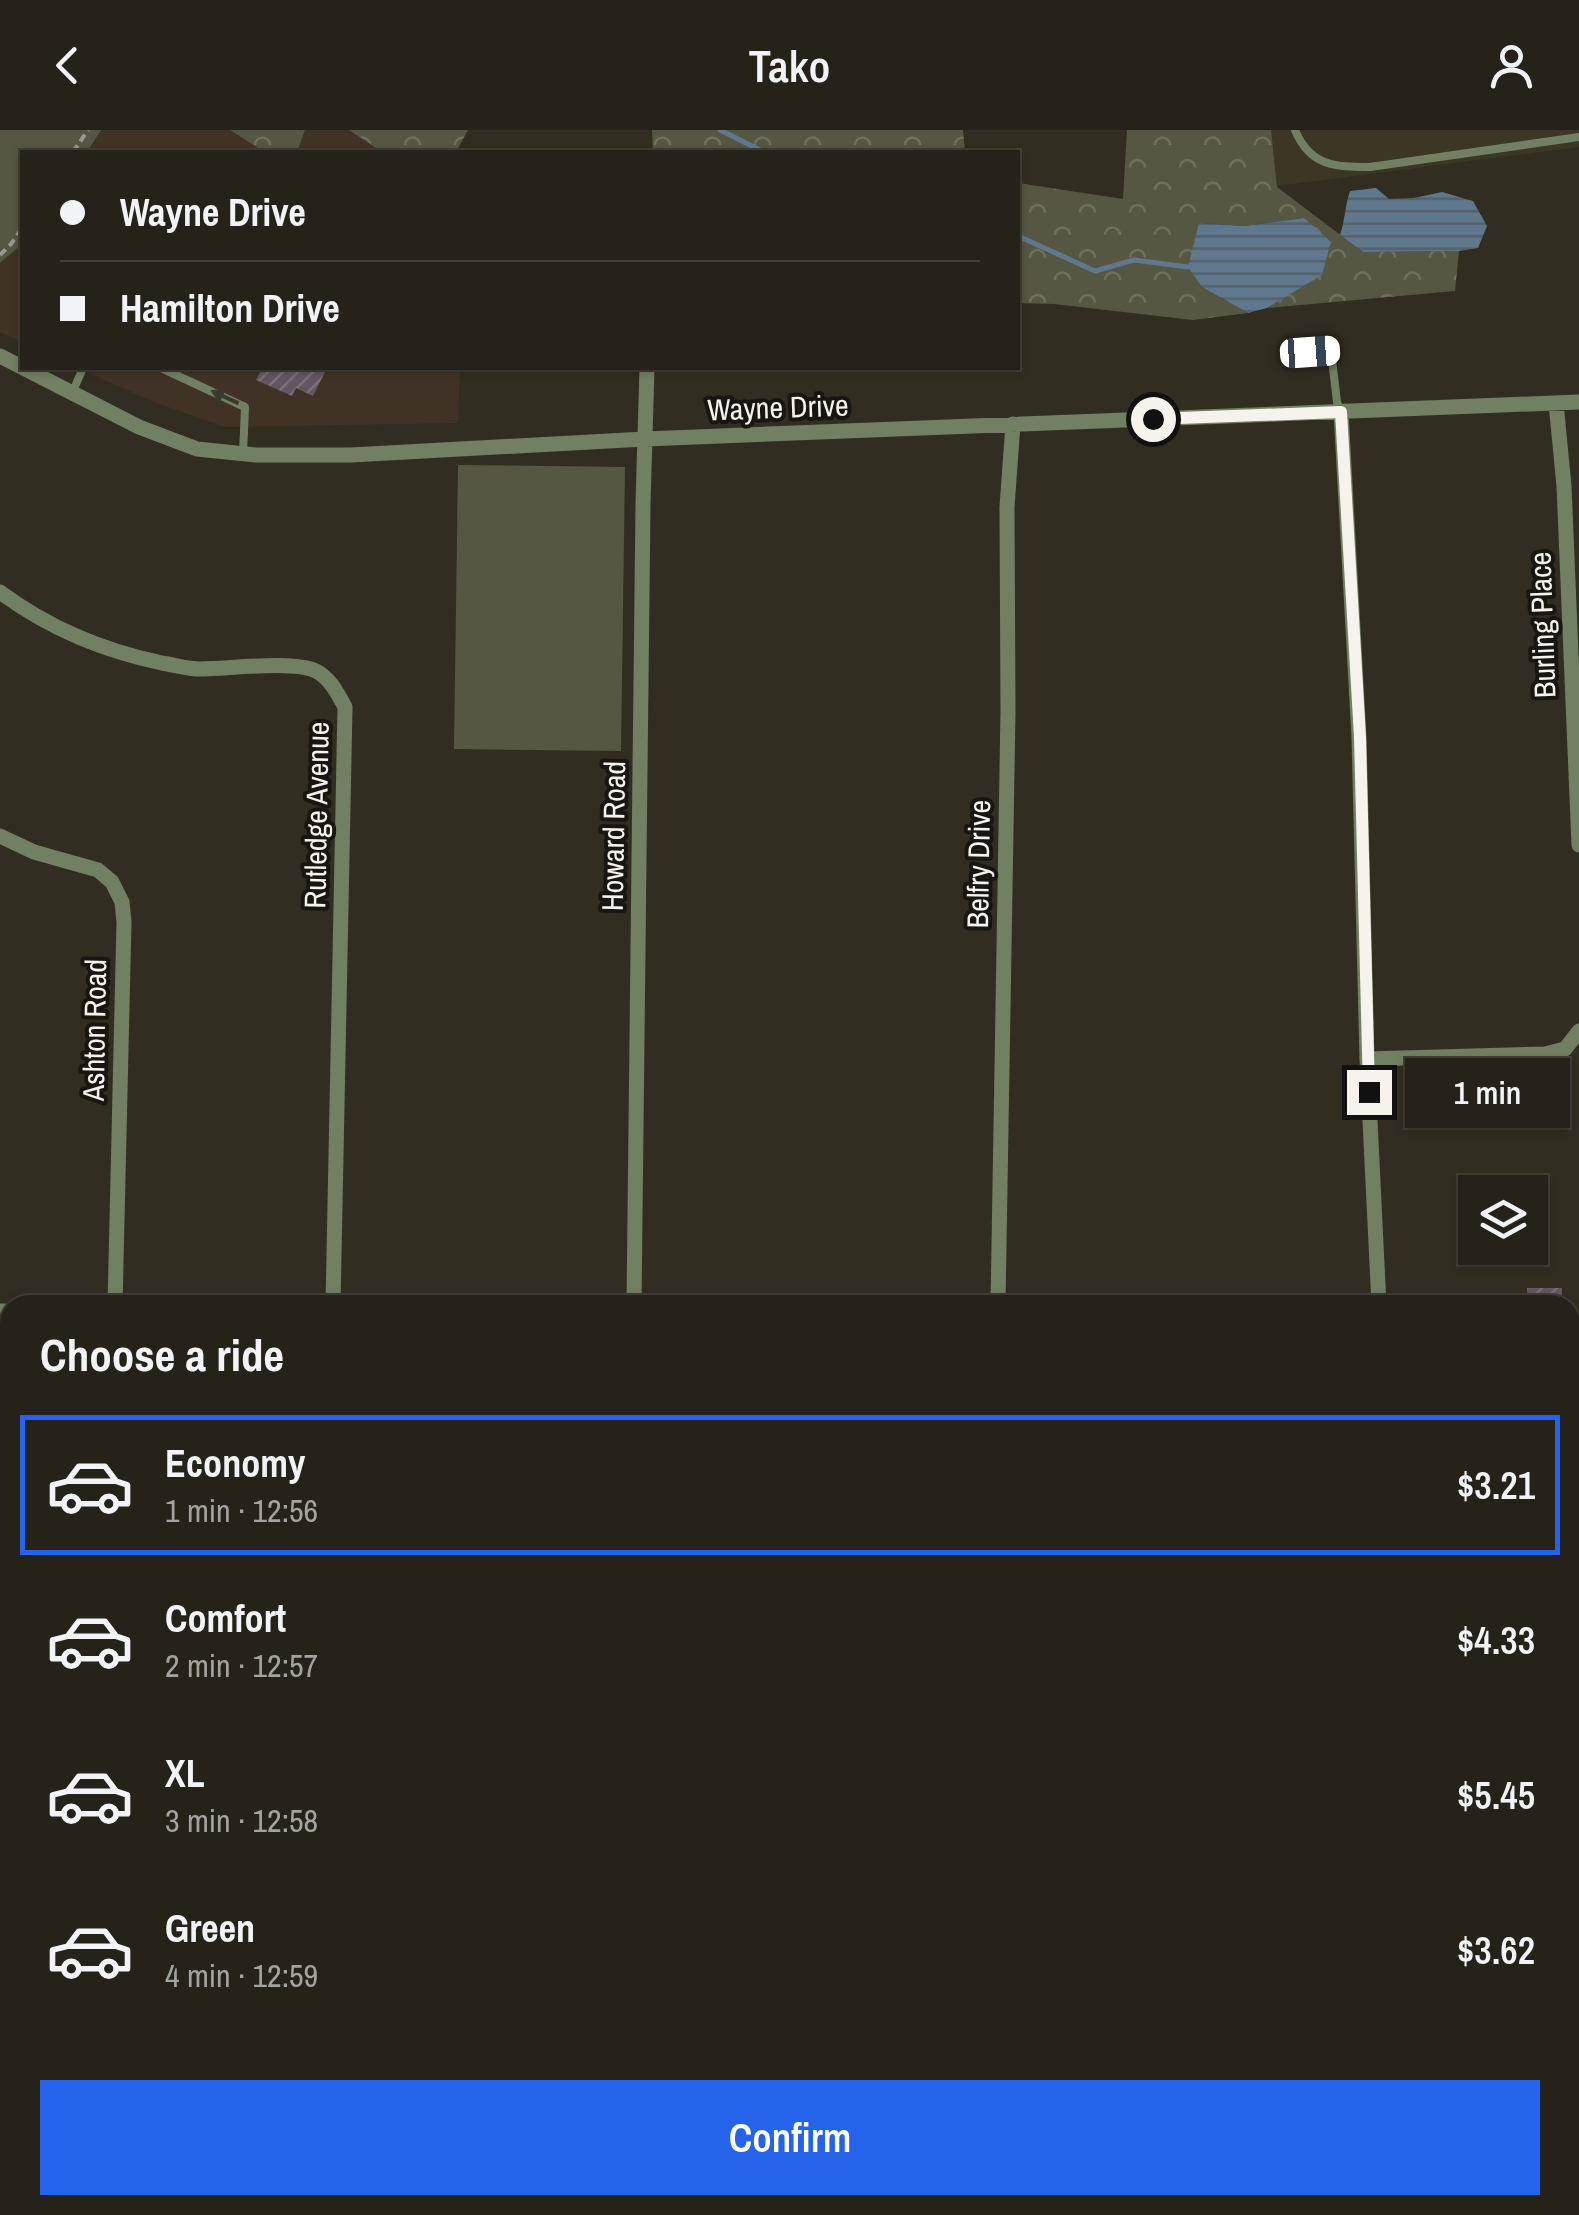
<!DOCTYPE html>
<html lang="en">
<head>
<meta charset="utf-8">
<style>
	:root { --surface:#252219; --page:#2d2a22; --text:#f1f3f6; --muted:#a3a4a2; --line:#423f38; --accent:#2563eb }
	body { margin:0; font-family:"Archivo Narrow",sans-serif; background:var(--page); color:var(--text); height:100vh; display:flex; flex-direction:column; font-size:38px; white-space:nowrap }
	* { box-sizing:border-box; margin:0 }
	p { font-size:32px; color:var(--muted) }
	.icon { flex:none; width:55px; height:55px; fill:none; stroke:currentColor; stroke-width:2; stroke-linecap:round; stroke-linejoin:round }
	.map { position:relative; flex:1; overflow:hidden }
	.side { position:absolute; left:0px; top:1165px; width:1580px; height:920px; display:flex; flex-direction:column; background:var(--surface); border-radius:30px 30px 0 0; box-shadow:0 2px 8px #0004,0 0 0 2px var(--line) }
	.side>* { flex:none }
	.top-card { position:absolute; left:20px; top:20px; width:1000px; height:220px; border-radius:0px; box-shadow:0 2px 8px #0004,0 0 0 2px var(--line); display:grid; align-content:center; height:220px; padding:0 40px; background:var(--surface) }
	.buttons { position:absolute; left:1458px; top:1045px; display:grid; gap:20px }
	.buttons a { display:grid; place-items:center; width:90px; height:90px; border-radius:0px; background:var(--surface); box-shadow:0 2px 8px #0004,0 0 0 2px var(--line); font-size:50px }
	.end { position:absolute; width:45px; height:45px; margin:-22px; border:12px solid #f5f3eb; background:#111; box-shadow:0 0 0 5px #111 }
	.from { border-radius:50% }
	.bubble { position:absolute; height:70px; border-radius:0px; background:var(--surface); box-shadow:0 2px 8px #0004,0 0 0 2px var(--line); font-size:32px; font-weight:600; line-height:70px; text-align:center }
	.car { position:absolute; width:30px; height:60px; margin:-30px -15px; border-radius:12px; box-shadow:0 0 8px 2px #0007; background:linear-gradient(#fff 24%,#345 0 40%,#fff 0 76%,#345 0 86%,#fff 0) }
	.top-card b { display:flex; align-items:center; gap:35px; height:95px; font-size:38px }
	.top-card b+b { border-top:2px solid var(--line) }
	.top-card i { width:25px; height:25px; background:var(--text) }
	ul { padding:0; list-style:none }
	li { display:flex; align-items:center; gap:30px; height:140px; margin:0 20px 15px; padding:0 20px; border:5px solid transparent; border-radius:0px }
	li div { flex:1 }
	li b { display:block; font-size:38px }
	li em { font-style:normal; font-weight:600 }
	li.active { border-color:var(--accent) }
	li>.icon { width:90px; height:90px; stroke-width:1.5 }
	h2 { padding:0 40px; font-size:45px; line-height:120px }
	.cta { display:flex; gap:20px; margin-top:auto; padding:20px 40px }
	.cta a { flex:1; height:115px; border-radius:0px; background:var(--accent); color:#fff; font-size:40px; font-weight:600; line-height:115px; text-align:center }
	header { display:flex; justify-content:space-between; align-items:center; height:130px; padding:0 40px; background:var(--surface); font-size:45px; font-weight:600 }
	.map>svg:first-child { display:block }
	.built { fill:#3c3724 }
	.education { fill:#403325 }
	.forest { fill:url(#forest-crowns) }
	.green { fill:#555742 }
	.water { fill:url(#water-rules) }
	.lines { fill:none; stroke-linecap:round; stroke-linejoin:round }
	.stream { stroke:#5f788d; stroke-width:5 }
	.building { fill:url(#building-hatch) }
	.path { stroke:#9a978d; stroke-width:4; stroke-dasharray:8 5; stroke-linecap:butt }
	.lane { stroke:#718063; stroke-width:8 }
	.street { stroke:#718063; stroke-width:15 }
	.primary { stroke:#b4d296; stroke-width:22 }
	.oneway { fill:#373b2e }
	.route { stroke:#f5f3eb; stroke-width:12 }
	.labels { text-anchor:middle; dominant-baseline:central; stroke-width:8; stroke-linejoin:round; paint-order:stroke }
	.street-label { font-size:30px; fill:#f5f3eb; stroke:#181611 }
</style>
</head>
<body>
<header><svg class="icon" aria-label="back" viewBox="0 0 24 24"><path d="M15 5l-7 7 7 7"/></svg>Tako<svg class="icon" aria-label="person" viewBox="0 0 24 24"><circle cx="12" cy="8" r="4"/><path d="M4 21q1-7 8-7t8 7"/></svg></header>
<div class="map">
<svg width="1579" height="2085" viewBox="0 0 1579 2085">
	<defs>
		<pattern id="forest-crowns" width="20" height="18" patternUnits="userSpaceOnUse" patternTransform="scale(2.5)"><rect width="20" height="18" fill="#555742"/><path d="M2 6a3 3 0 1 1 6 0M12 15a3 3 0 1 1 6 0" fill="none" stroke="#6e705d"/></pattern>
		<pattern id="water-rules" width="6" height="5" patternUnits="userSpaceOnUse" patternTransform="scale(2.5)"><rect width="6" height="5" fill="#5f788d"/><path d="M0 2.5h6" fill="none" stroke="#54606a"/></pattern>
		<pattern id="building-hatch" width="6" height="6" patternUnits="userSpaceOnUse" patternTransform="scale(2.5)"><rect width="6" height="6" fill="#625761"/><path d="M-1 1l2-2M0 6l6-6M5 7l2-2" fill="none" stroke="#797078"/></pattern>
	</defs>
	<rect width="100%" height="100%" fill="#312e21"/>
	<path class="built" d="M1271,0H1579V17L1277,56Z"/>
	<path class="education" d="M101,0H230L264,22H88Z
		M305,0H349L382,22H297Z
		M22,114V212L0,202V133Z
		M78,238H460L458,293L225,297L154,272Z"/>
	<path class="forest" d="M230,0H305L297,22H264Z
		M349,0H468L456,22H382Z
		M652,0H963L965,22H653Z
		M1127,0H1271L1277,57L1363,122L1459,121L1455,161L1267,178L1322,144L1304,88L1244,96L1199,93L1202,157L1248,183L1193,190L1054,174L1018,173V53L1123,69Z"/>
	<path class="green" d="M0,0H101L87,22H22V114L0,133Z
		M458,335L625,337L621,621L454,619Z"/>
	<path class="water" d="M1376,58L1389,69L1414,68L1442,62L1473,71L1487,96L1478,118L1459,121L1363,122L1340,105C1345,90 1345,76 1350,61Z
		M1304,88L1331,112L1322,145L1267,178L1248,183L1202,157L1188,137L1199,93L1244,96Z"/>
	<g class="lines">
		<path class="stream" d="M720,0L762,21
			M1018,106L1095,141L1134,130L1188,137"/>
	</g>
	<path class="building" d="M262,238H327L313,266L296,258L292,266L256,250Z
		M1527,1158H1562V1175H1528Z"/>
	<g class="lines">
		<path class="path" d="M73,22L88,0
			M0,125L11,114L22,98"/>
		<path class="lane" d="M1295,0C1310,36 1334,37 1370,37L1579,7
			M1290,224L1331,221L1337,272L1341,282
			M161,238L245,277L243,324
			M73,261L83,238"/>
		<path class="street" d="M0,226L139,297L197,319L256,325H351L645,309L1579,272
			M1556,273L1564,356L1579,715
			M1341,282L1359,607L1367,929L1379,1175
			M0,462C47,497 104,521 162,533C175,535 188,539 200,539C229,539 292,530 316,541C330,548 338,564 345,577L333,1175
			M0,706L34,722L98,740L112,752L122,772L124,792L115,1175
			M1367,929L1545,924L1565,919L1579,901
			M634,1175L643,374L647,238
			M998,1175L1008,581L1007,377L1013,294
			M0,1181H10
			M1570,1715L1579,1718
			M0,1919L10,1917
			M368,2075L374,2085
			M629,2075L632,2085
			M877,2075L879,2085
			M1138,2075L1139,2085
			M1371,2075V2085
			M324,2085L345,2075"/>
		<path class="primary" d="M1570,1511L1579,1510
			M0,1716L10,1715"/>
	</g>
	<defs><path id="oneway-solid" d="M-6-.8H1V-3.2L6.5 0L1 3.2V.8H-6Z" transform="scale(2.5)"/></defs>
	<use class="oneway" href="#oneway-solid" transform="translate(225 267) rotate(-155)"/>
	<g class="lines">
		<path class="route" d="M1153,289L1341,282L1360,607L1369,962"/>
	</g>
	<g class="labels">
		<g class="street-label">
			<text transform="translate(778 277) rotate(-2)">Wayne Drive</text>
			<text transform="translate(1542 495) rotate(-92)">Burling Place</text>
			<text transform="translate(316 685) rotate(-89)">Rutledge Avenue</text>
			<text transform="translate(613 706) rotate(-89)">Howard Road</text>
			<text transform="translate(978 734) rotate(-89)">Belfry Drive</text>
			<text transform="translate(94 900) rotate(-89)">Ashton Road</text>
		</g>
	</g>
</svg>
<div class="buttons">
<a><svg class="icon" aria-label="layers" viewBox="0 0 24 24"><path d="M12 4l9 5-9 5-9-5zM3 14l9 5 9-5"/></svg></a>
</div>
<i class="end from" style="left:1153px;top:289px"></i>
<i class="end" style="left:1369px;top:962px"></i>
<div class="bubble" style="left:1405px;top:928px;width:165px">1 min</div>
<i class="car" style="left:1310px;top:222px;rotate:86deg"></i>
<div class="top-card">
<b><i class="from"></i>Wayne Drive</b>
<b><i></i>Hamilton Drive</b>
</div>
<section class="side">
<h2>Choose a ride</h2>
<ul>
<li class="active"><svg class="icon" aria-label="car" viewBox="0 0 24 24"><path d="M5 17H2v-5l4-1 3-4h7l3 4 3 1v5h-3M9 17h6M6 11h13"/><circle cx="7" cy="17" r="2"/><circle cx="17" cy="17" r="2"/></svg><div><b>Economy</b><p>1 min · 12:56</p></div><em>$3.21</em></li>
<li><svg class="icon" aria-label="car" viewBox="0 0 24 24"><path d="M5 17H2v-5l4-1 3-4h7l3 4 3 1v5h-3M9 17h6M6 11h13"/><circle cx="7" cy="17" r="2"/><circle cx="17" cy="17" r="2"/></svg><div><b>Comfort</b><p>2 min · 12:57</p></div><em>$4.33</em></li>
<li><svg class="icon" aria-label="car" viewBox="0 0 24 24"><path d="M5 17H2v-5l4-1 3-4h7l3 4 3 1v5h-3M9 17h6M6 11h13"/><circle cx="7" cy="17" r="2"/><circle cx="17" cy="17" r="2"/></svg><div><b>XL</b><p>3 min · 12:58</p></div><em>$5.45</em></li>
<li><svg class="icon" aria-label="car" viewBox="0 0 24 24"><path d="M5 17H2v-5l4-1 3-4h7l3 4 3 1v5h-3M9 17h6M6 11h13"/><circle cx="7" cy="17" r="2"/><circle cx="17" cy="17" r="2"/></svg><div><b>Green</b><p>4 min · 12:59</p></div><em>$3.62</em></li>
</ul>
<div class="cta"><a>Confirm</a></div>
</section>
</div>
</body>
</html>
